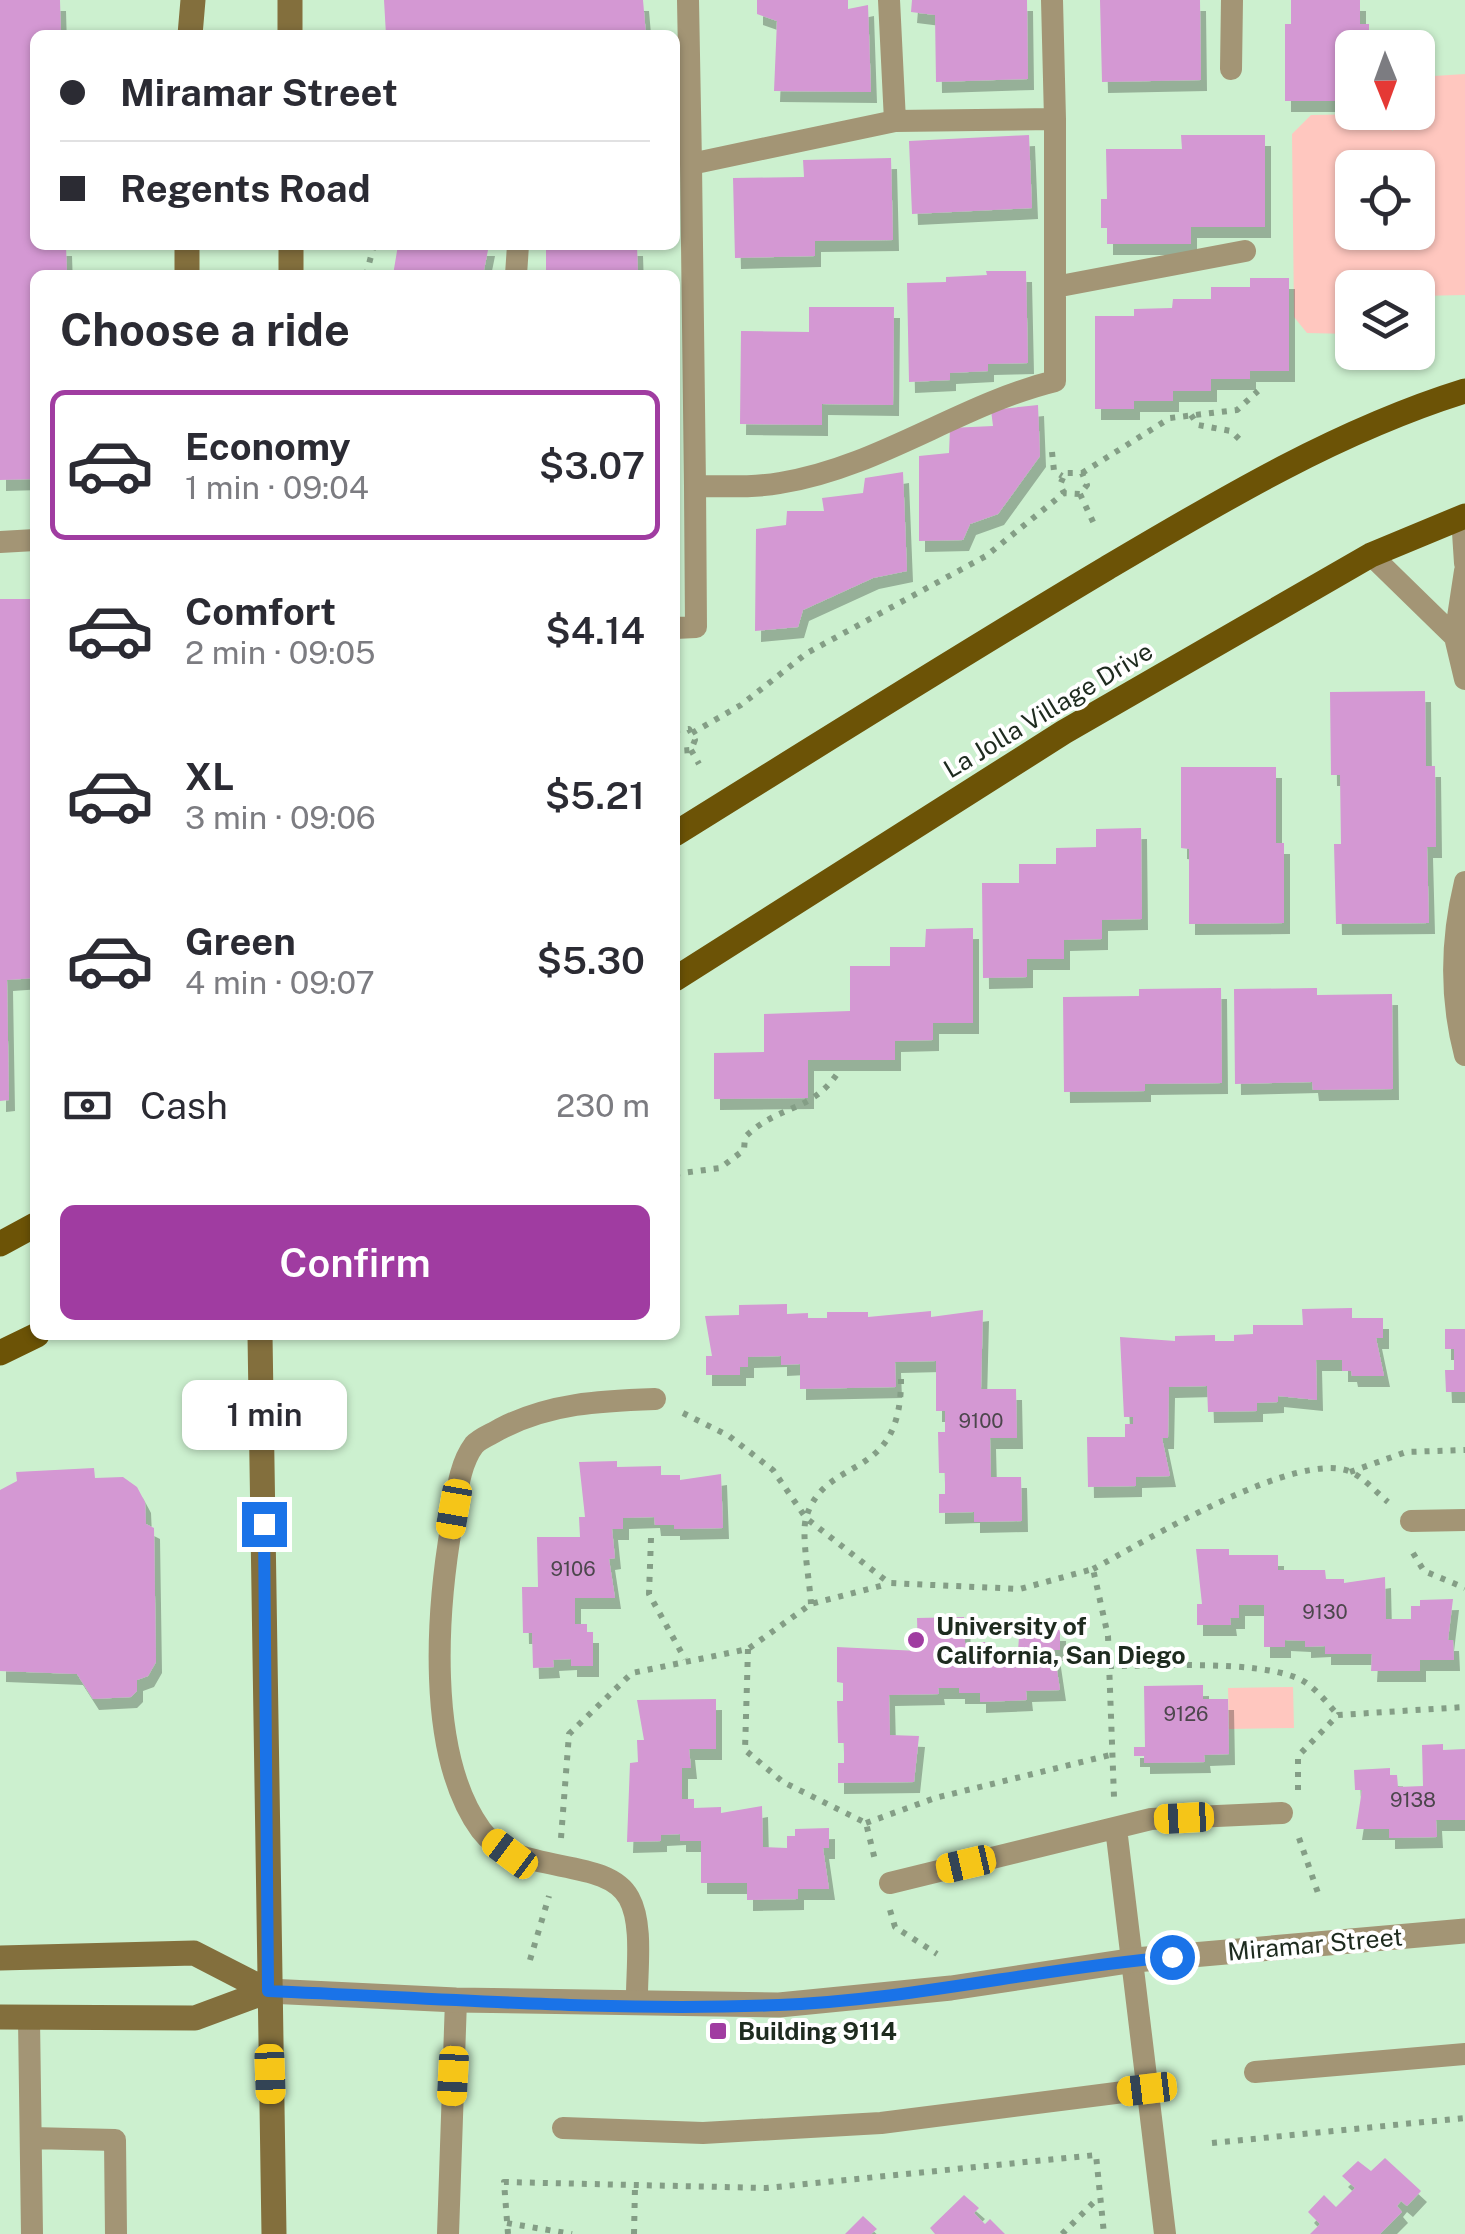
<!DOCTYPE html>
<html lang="en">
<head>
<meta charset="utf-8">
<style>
	:root { --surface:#fff; --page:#f2f2f3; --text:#2b2b33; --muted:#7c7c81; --line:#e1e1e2; --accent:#a03ca1 }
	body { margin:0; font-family:"Public Sans",sans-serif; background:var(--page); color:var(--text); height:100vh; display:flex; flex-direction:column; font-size:38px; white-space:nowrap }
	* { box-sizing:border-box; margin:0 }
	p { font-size:32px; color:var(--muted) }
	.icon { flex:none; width:55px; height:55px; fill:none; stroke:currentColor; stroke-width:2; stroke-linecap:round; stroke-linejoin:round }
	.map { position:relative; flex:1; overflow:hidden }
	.drawer { position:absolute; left:30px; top:270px; width:650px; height:1070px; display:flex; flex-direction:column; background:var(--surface); border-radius:15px; box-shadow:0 2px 8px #0004 }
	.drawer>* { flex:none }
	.banner { position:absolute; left:30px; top:30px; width:650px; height:220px; border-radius:15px; box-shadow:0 2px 8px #0004; display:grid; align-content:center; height:220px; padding:0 30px; background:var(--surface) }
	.needle { width:65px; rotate:179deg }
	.buttons { position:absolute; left:1335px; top:30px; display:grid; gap:20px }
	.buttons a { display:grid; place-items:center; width:100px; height:100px; border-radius:15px; background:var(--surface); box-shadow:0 2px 8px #0004; font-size:50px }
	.end { position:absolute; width:45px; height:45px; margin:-22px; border:12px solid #1a73e8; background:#fff; box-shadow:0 0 0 5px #fff }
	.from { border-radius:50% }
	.bubble { position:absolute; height:70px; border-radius:15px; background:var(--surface); box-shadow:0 2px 8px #0004; font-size:32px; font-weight:600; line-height:70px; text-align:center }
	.car { position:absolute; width:30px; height:60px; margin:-30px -15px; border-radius:12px; box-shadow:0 0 8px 2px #0007; background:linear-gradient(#f5c518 24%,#345 0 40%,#f5c518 0 76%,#345 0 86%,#f5c518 0) }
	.banner b { display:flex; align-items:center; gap:35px; height:95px; font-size:38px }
	.banner b+b { border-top:2px solid var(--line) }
	.banner i { width:25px; height:25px; background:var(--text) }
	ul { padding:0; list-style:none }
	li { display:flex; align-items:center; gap:30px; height:150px; margin:0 20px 15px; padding:0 10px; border:5px solid transparent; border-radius:15px }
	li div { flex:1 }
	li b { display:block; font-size:38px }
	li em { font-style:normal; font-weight:600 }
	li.active { border-color:var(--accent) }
	li>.icon { width:90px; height:90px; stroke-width:1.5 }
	h2 { padding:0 30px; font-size:45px; line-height:120px }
	.pay { display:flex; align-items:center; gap:25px; height:110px; padding:0 30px; font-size:38px }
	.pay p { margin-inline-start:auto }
	.primary-button { display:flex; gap:20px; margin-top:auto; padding:20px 30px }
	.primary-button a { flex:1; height:115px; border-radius:15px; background:var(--accent); color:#fff; font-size:40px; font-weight:600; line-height:115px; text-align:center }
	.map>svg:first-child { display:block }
	.green { fill:#ffc7bf; fill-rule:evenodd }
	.building { fill:#d498d3; filter:url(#shadow) }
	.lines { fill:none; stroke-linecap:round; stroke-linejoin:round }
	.path { stroke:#849e86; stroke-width:6; stroke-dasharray:5 8; stroke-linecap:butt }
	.lane { stroke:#a39575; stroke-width:22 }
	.street { stroke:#a39575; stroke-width:25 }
	.secondary { stroke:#836f3d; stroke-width:25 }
	.primary { stroke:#6c5306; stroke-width:25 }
	.route { stroke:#1a73e8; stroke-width:12 }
	.poi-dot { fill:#a03ca1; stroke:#fff; stroke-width:4 }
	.labels { text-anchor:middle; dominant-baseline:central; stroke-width:8; stroke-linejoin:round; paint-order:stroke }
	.number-label { font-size:20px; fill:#4c464c }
	.street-label { font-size:25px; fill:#1e2b1f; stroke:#fff }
	.poi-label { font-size:25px; font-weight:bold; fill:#1e2b1f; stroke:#fff; text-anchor:start }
</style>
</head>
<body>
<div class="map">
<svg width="1465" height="2234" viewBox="0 0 1465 2234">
	<defs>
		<filter id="shadow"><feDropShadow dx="6" dy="11" stdDeviation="0" flood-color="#0004"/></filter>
	</defs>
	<rect width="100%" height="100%" fill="#ccf0cf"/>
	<path class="green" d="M1465,74V295L1418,296V288L1403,287L1393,280V287L1352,288V334L1307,333L1294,317L1292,134L1311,115L1371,114L1393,131L1394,113L1418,112V77ZM1352,168H1418V232H1352Z
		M1293,1687L1294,1728L1229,1729L1228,1688Z"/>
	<path class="building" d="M0,0H60L61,35H35V245H66L67,275H35V479L0,480Z
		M384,0H643L646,35H386Z
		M757,0H848V9L868,5L871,92L774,91L777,21L757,14Z
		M912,0H1027L1028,79L936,82L935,15L911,12Z
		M1100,0H1200L1201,80L1102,82Z
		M1291,0H1360V24H1369V48H1352V101H1285V24H1291Z
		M1029,135L1032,208L912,214L909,141Z
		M1181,135H1265V227H1191V244H1107V228H1101V199H1107L1106,149H1182Z
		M891,158L893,240L815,241V256L735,258L733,178L804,177L803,160Z
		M398,245H489L483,275H393Z
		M546,245H637L638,275H546Z
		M986,271H1026L1028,363L988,364V371L950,373V380L909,382L907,283L946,282V277L987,275Z
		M1250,278H1289V371H1250V379H1211V391H1173V401H1134V409H1095V316H1134V309L1172,308L1173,299H1211V287H1250Z
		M809,307H894L893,405L822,404V425L740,424L741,331L809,332Z
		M1038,405L1040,456L998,514L970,524L963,540L919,541V456L949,453L950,428L993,426L991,410Z
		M903,472L907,571L873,578L803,610L798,627L755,631L756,529L786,525L787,511H824L822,498L863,493L865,478Z
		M0,599H35V978L7,980L9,1100L0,1101Z
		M1425,691L1426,766H1435L1436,847H1427L1429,923L1336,924L1334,844H1341L1340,775H1331L1330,692Z
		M1181,767H1276V843H1284V923L1189,924V849L1181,848Z
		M1141,828L1142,919L1102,920V939L1064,940V959H1027V977L983,978L982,883H1019V864H1056V848L1096,847V829Z
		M973,928V1023H933V1040L895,1041V1060H808V1098L714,1099V1053L764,1052V1014L850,1011V966H890V947H925L926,929Z
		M1221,988L1222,1083L1145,1084V1091L1064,1092L1063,997L1139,996V989Z
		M1317,988V995L1392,994L1393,1089L1313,1090L1312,1082L1235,1084L1234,989Z
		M787,1304V1314L808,1313V1318H827V1312H868V1317L931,1311V1317L983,1310L981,1389H1016L1017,1438H990L991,1477H1021L1022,1521L974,1522V1512L939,1513V1494H945V1473H939L938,1432H945V1411H936V1361L895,1362L896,1387L800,1389V1364L781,1365V1356L748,1357V1367H740V1375H706V1356H712L705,1316L739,1315V1305Z
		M1352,1308V1318H1383V1338H1376L1384,1376H1352L1351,1371H1342V1360H1316L1317,1400L1278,1396V1402L1257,1403V1411L1208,1412L1207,1386L1169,1387L1168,1438H1162L1170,1476L1136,1477V1486L1088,1487L1087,1437H1125V1424H1133V1417H1124L1120,1337L1175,1341V1336L1215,1335V1341H1234V1335L1253,1334V1325H1303L1302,1309Z
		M1445,1329H1465V1392H1446L1445,1370H1454V1349H1445Z
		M617,1461V1467L661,1466V1475H680V1480L721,1474L723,1528L674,1529V1525H655L654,1517L623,1518V1529H612L615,1558L609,1559L615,1598H575V1624H587V1632H593V1666H571V1659L553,1660L554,1667L533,1668L532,1633H523L522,1587H538L537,1537H580L579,1517H585L579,1462Z
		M94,1468L95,1478L123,1477L137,1487L145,1502L146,1524L154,1528L156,1662L148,1676L137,1680V1691L131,1697L93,1699L77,1674L0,1671V1490L17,1481L16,1472Z
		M1196,1549H1229V1555H1278V1570H1325L1326,1579H1344V1583L1385,1577L1386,1619H1411V1606H1420V1600L1453,1599L1448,1640H1453L1454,1660H1420V1671H1371L1372,1654H1325V1646L1305,1647V1641L1285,1640V1647H1264V1605H1239V1618H1230L1231,1625H1197V1604H1202Z
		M964,1617L965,1643L985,1642V1652L1018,1651L1019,1637H1025V1630H1060V1650H1054L1060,1690L1026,1691L1027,1700L980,1702V1693H959V1688H938L939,1694L889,1695L890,1735L919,1736L914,1782L838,1783V1763H844V1743H838L837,1701H843V1683L837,1682V1647L918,1651L917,1618Z
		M1203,1685V1699H1228L1229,1754L1204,1755L1205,1762L1144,1763V1756H1134V1747H1145L1144,1686Z
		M716,1699V1749H689L691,1768H682V1799H694V1808L721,1807V1813L762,1806L763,1847L787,1848V1836H795V1829L829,1828V1848H823L829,1889H798V1899L747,1900V1883H701V1841H680V1834L661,1835V1841L627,1842L630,1763L638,1762L637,1740H644L637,1700Z
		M1443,1744V1750L1465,1749V1820H1436L1437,1837L1389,1838V1829H1356L1362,1790H1355L1354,1770L1390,1768V1775H1397L1398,1787L1423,1786L1422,1745Z
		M1385,2158L1421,2191L1407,2206L1401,2201L1397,2206L1402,2212L1380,2234H1310L1320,2224L1308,2212L1324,2195L1336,2207L1355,2188L1342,2176L1358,2161L1371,2171Z
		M964,2195L979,2208L974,2213L985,2224L990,2219L1005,2234H935L930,2228Z
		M863,2216L877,2229L871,2234H845Z"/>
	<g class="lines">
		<path class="path" d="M366,275L374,245
			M1191,415L1198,425L1231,431L1243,443
			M1052,452L1054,471L1062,476
			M1082,473L1170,418L1237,410L1258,391
			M1080,494L1094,524
			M675,730L689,729L695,740L691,750L675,751
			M692,733L741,705L807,653L986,556L1064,493L1080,494L1087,485L1082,473H1065L1060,485L1064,493
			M691,750L699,764
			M675,1174L720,1168L744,1150L745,1137C779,1104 810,1113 837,1074
			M683,1413L729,1436L773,1470L806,1518L889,1583L1020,1589L1093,1569L1108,1636L1114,1797
			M1350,1472L1406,1452L1465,1450
			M651,1538L649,1594L685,1659
			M1413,1553L1424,1571L1465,1588
			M1093,1569C1144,1542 1298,1448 1351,1472C1364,1478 1377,1493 1388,1502
			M811,1604C810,1583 801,1536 806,1518C825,1453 902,1485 901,1378H895
			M748,1649L745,1750L783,1782L866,1823L875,1860
			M1109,1666C1157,1666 1254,1660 1297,1678C1314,1685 1326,1702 1338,1715
			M1298,1790V1756L1338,1715L1465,1707
			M866,1823L935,1798L1110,1755
			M561,1838L569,1734L632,1673L748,1649L811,1604L888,1584
			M1299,1838L1318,1893
			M890,1910L895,1927L937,1954
			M530,1960L549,1896
			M1212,2143L1465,2118
			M507,2223L572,2234
			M508,2234L504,2182L766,2188L1096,2155L1104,2234
			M634,2234L635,2187
			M1062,2234L1097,2199"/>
		<path class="lane" d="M688,0L691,164L895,121L1055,119L1052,0
			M889,0L895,121
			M1231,69L1232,0
			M691,164L695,486C724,486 752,488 780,483C877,468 961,404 1055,381V119
			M516,275L518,245
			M1055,287L1245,251
			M1462,517L1465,563
			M0,542L35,540
			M1371,555L1455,637
			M1465,571L1455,637L1465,679
			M675,628L696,627L695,486
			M1465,882C1451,940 1450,998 1465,1055
			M1411,1521L1465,1520
			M1116,1828L1165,2234
			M890,1883L1151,1819L1282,1813
			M637,2004C636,1974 644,1925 629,1898C606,1855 516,1877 481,1830C425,1753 437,1606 453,1517C457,1494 459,1465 474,1445C480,1438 492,1434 500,1429C550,1403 600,1401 655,1399
			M29,2019L32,2234
			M1255,2072L1465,2054
			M563,2128L703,2133L881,2123L1147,2089
			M31,2138L115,2140L116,2234
			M448,2234L456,2000"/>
		<path class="street" d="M268,1991L456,2000L779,2005L951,1988L1135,1960L1465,1931"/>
		<path class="secondary" d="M290,0V35
			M190,35L193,0
			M187,245V275
			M291,245V275
			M260,1335L274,2234
			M0,1958L194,1953L268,1991
			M0,2017L195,2018L268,1991"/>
		<path class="primary" d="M675,834C818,745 961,655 1107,568C1220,501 1339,430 1465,391
			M675,979L1064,732L1371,555L1465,516
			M0,1244L35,1225
			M0,1353L37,1335"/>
	</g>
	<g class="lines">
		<path class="route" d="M264,1524L268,1991C437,1998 609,2012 779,2005C911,2000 1040,1968 1172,1957"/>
	</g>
	<g class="poi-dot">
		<circle cx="916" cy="1640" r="10"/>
		<rect x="708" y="2021" width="20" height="20" rx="5"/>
	</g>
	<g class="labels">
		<g class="number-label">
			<text x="981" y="1421">9100</text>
			<text x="573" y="1569">9106</text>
			<text x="1325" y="1612">9130</text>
			<text x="1186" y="1714">9126</text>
			<text x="1413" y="1800">9138</text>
		</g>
		<g class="street-label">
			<text transform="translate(1048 710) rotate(-31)">La Jolla Village Drive</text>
			<text transform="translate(1315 1944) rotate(-5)">Miramar Street</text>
		</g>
		<g class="poi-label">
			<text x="936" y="1626">University of<tspan x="936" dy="29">California, San Diego</tspan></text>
			<text x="738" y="2031">Building 9114</text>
		</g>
	</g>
</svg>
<div class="buttons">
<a><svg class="needle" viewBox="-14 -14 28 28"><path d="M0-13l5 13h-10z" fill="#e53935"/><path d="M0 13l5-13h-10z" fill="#7c7c81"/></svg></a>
<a><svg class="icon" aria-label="locate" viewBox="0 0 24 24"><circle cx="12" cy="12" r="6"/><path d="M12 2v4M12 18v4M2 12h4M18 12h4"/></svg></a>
<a><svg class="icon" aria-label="layers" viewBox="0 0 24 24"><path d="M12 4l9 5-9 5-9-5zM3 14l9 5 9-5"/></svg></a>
</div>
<i class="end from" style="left:1172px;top:1957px"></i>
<i class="end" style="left:264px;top:1524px"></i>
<div class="bubble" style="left:182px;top:1380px;width:165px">1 min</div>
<i class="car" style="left:454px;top:1509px;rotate:190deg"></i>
<i class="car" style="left:1184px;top:1818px;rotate:267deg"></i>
<i class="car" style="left:510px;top:1854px;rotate:307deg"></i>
<i class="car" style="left:966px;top:1864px;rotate:257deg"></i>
<i class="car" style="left:270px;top:2074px;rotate:178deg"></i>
<i class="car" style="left:453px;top:2076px;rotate:183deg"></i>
<i class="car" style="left:1147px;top:2089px;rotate:263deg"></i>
<div class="banner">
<b><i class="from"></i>Miramar Street</b>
<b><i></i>Regents Road</b>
</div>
<section class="drawer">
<h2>Choose a ride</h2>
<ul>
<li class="active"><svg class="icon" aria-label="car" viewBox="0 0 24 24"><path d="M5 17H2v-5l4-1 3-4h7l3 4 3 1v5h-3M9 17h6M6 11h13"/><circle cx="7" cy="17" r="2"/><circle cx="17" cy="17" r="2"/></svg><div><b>Economy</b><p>1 min · 09:04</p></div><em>$3.07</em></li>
<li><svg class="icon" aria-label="car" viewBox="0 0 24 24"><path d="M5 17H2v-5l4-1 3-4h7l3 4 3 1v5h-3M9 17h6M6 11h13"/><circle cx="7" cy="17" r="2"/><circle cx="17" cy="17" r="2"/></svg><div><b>Comfort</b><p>2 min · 09:05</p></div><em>$4.14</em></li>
<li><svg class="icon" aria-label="car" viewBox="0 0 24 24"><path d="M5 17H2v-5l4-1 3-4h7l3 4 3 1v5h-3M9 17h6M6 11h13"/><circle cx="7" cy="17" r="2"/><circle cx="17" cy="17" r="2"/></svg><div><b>XL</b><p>3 min · 09:06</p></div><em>$5.21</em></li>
<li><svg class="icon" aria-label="car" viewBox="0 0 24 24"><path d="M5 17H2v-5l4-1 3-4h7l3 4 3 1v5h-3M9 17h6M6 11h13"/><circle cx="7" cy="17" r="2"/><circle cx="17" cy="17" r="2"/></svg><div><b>Green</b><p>4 min · 09:07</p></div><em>$5.30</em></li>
</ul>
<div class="pay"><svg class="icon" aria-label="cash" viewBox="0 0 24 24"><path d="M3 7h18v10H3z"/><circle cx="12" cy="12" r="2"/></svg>Cash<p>230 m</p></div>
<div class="primary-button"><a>Confirm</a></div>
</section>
</div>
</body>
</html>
